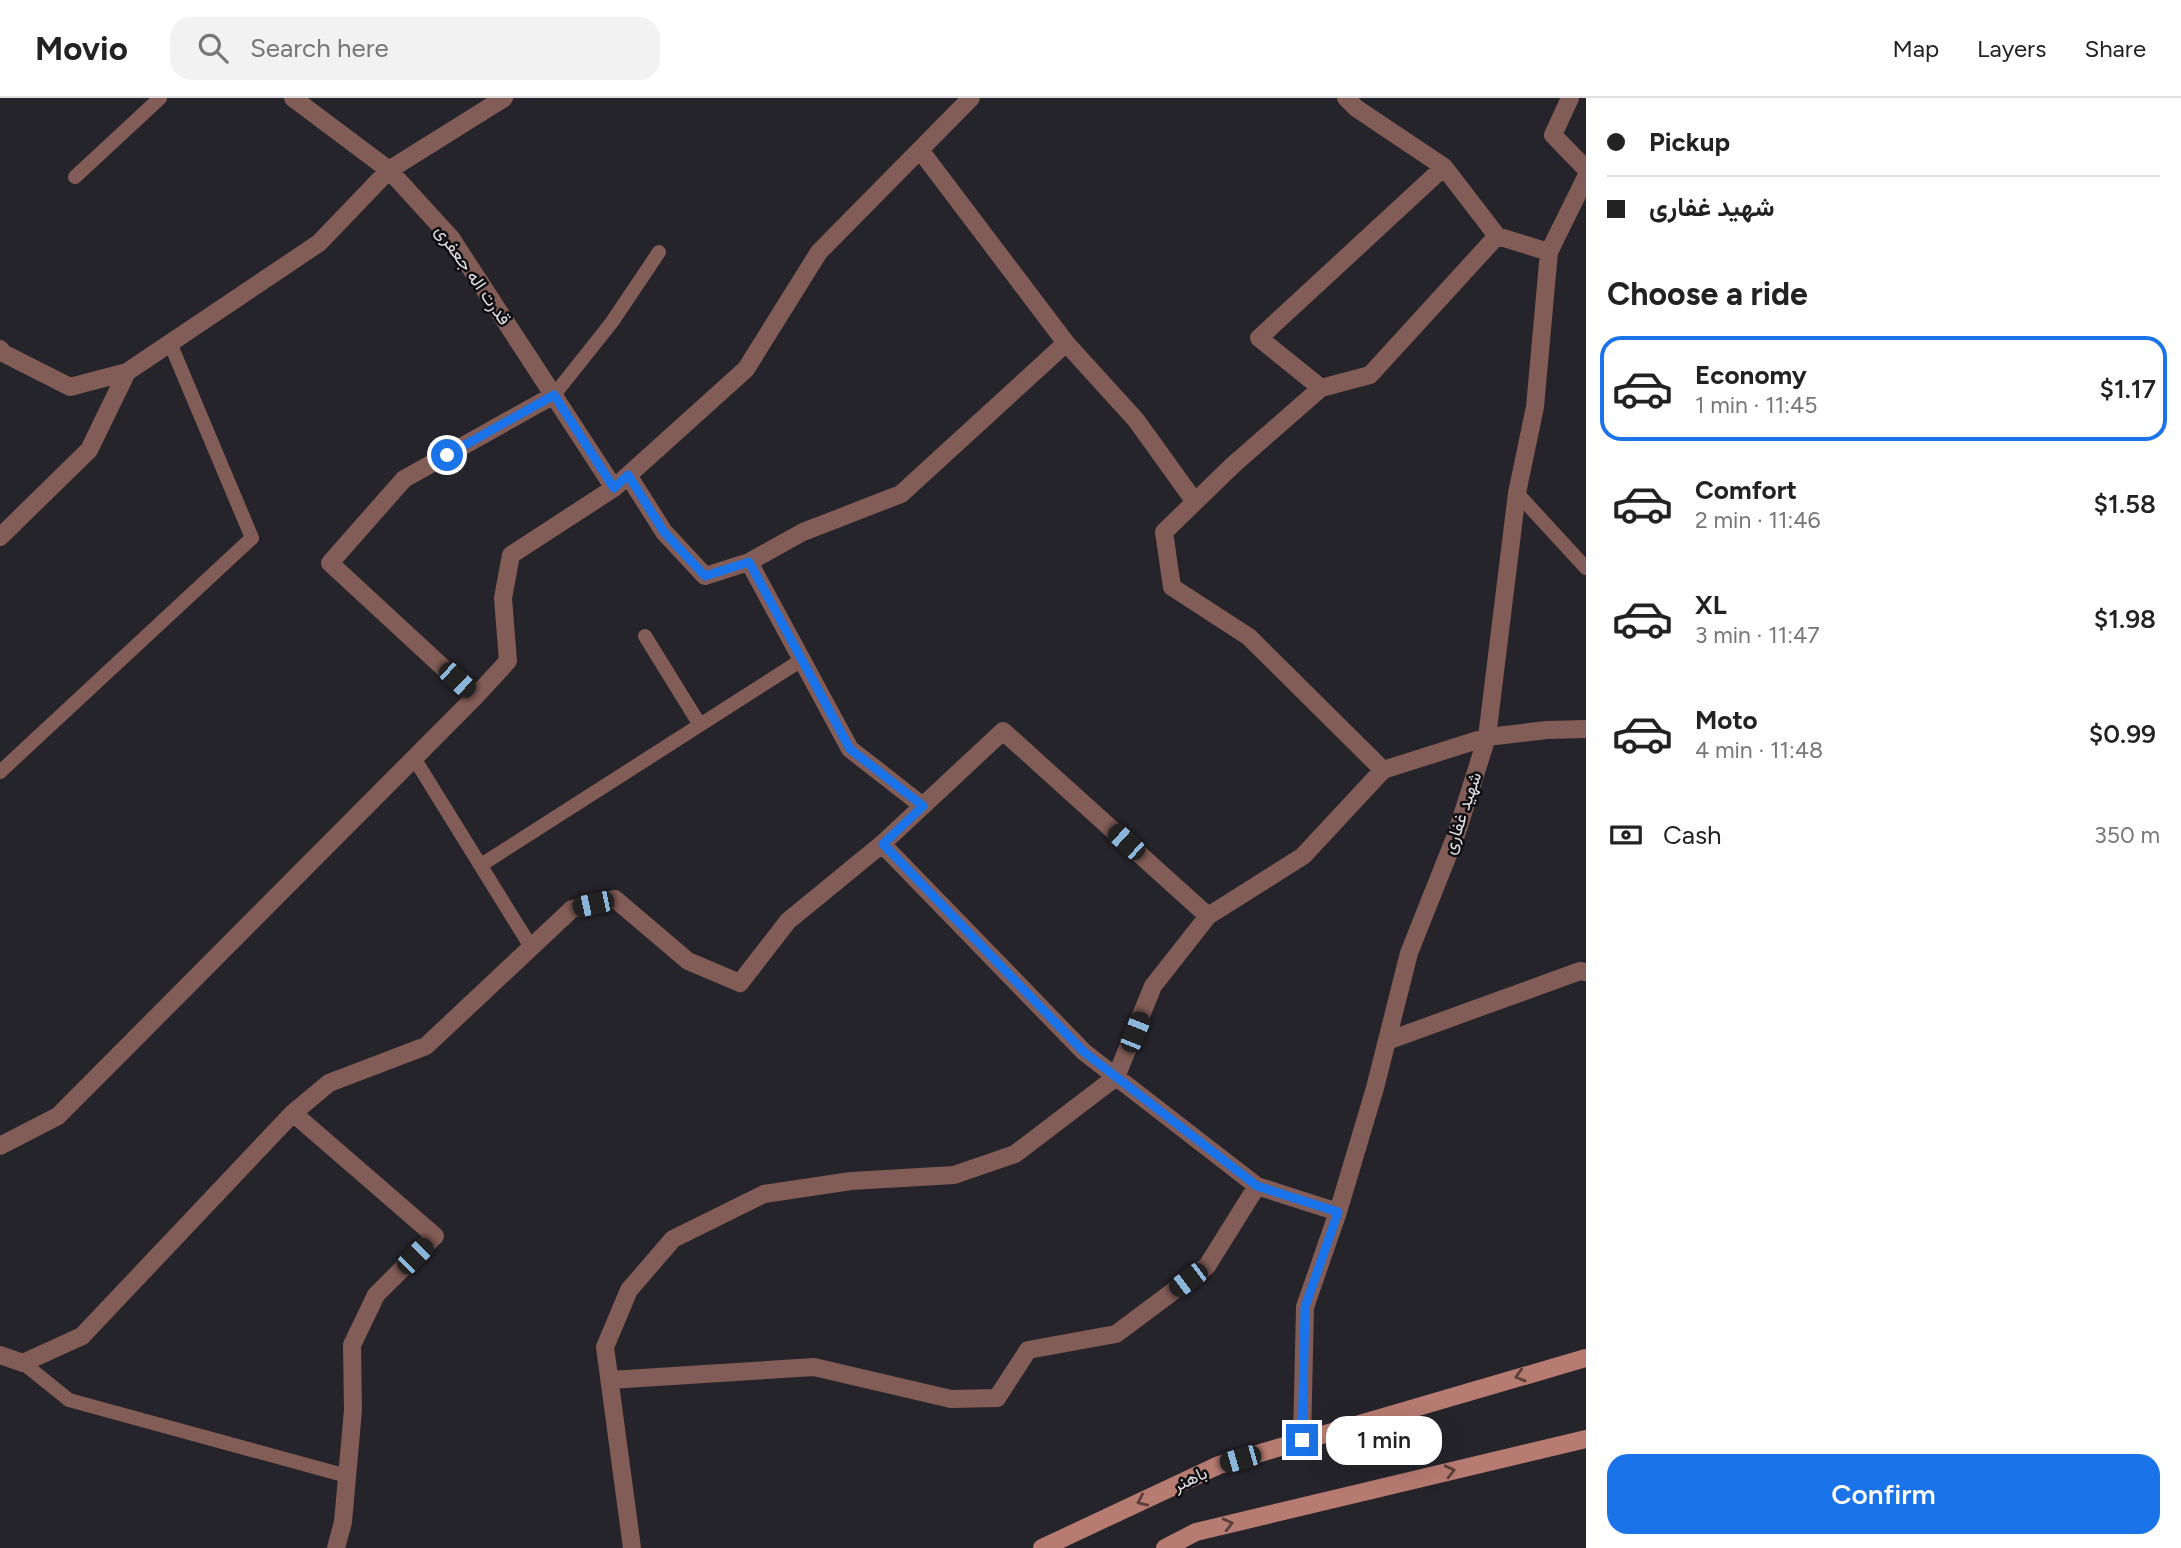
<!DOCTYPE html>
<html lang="en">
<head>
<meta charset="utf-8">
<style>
	:root { --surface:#fff; --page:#f2f2f2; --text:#222; --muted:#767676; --line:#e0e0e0; --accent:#1a73e8 }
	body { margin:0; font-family:Figtree,Vazirmatn,sans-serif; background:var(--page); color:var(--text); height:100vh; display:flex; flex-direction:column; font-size:26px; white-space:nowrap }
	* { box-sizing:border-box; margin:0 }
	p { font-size:23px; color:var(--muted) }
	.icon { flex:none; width:38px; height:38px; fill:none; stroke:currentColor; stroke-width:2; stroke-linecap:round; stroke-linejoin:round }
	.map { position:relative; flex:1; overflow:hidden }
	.panel { display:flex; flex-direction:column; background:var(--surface); width:595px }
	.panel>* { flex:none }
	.guide { display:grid; align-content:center; height:154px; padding:0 21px; background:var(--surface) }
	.end { position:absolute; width:32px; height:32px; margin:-16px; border:9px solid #1a73e8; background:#fff; box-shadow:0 0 0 4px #fff }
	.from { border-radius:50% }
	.bubble { position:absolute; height:49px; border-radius:21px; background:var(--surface); box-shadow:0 7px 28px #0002; font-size:23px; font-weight:600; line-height:49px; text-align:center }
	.car { position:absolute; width:21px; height:42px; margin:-21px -10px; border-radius:9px; box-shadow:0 0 5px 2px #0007; background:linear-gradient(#222 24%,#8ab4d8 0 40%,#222 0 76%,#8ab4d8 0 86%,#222 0) }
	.guide b { display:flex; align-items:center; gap:24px; height:66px; font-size:26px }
	.guide b+b { border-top:2px solid var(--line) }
	.guide i { width:18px; height:18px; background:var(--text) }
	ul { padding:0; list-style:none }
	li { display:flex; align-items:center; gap:21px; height:105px; margin:0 14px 10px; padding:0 7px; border:4px solid transparent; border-radius:21px }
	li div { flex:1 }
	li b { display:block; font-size:26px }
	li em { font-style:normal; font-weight:600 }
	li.on { border-color:var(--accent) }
	li>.icon { width:63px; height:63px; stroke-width:1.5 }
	h2 { padding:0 21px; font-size:32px; line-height:84px }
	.pay { display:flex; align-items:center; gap:18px; height:77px; padding:0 21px; font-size:26px }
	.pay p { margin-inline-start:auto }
	.primary-button { display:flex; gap:14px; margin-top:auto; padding:14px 21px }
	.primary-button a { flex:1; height:80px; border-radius:21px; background:var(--accent); color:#fff; font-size:28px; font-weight:600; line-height:80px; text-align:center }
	header { display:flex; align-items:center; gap:42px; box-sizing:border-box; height:98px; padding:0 35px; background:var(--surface); border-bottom:2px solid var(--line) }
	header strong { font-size:33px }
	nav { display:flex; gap:38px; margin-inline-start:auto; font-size:24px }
	.search { width:490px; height:63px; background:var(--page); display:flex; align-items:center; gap:18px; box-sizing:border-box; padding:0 24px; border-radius:21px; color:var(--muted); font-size:26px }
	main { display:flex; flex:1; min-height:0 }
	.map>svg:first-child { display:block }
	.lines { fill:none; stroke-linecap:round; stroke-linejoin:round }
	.lane { stroke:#825c56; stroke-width:14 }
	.street { stroke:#825c56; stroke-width:18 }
	.secondary { stroke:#b67b71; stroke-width:18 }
	.oneway { stroke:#5a3f3c }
	.route { stroke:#1a73e8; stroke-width:9 }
	.labels { text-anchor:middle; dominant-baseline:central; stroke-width:5; stroke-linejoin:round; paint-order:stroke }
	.street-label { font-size:18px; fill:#dfdfe3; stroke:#0f0e11 }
</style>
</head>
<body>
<header>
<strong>Movio</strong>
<div class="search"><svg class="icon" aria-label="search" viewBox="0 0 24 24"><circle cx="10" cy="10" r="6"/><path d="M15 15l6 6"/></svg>Search here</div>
<nav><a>Map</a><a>Layers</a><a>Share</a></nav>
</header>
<main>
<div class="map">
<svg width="1586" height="1450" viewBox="0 0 1586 1450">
	<rect width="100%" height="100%" fill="#26242b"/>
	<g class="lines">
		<path class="lane" d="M75,79L160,0
			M554,297L612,224L659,154
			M1517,395L1586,470
			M645,538L700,627
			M414,660L531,849
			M0,674L252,440L170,245
			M481,767L800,563
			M23,1265L69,1302L347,1378"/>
		<path class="street" d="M293,0L389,72L451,140L614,390
			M1346,0L1356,10L1444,69L1497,138L1549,154
			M1570,0L1553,37L1586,71
			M920,52L1066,245L1136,322L1195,404
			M0,251L3,255L70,289L127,274L319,145L389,72L504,0
			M1321,290L1259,240L1444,69
			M628,377L664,434L705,478L749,464L803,434L901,396L1066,245
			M0,439L89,352L127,274
			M749,464L850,651L923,708
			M475,599L508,563L503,500L511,457L614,390L746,271L819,154L971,0
			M1383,672L1249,539L1172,489L1164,434L1233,367L1321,290L1370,277L1497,138
			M882,746L1084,954L1257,1088L1338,1114
			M1387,943L1580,873L1586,874
			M293,1015L435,1138L376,1197L352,1247L353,1312L343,1424L336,1450
			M0,1048L58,1018L475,599L330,465L404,381L554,297
			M0,1257L23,1265L82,1238L293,1015L329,985L426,948L572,811L615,801L688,863L740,885L788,823L882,746L1003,633L1208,818
			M610,1282L814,1269L951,1301L997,1300L1028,1252L1116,1236L1207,1168L1257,1088
			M1302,1342L1305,1209L1338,1114L1375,990L1409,855L1456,737L1487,639L1517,395L1535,309L1549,154L1586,79
			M632,1450L605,1249L629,1192L673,1141L764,1096L851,1083L954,1077L1015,1056L1116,979L1153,888L1208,818L1303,758L1383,672L1487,639L1547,632L1586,631"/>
		<path class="secondary" d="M1042,1450L1219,1367L1586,1260
			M1165,1450L1196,1434L1586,1341"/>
	</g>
	<defs><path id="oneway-chevron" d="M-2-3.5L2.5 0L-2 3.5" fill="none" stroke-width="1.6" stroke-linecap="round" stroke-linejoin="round" transform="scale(1.75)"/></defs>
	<g class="oneway">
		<use href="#oneway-chevron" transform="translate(1520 1278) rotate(163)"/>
		<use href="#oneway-chevron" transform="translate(1450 1373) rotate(-14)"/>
		<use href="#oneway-chevron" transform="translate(1142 1403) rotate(155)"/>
		<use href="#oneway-chevron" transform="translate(1228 1426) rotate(-14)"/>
	</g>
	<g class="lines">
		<path class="route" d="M447,357L554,297L614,390L628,377L664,434L705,478L749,464L850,651L923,708L883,746L1084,954L1257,1088L1338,1114L1305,1209L1302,1342"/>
	</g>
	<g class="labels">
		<g class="street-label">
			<text transform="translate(473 177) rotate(55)">قدرت اله جعفری</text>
			<text transform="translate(1462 715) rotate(-71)">شهید غفاری</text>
			<text transform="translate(1190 1381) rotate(-25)">باهنر</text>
		</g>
	</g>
</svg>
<i class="end from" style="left:447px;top:357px"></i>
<i class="end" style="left:1302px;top:1342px"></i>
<div class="bubble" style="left:1326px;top:1318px;width:116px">1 min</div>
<i class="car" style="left:457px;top:582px;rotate:133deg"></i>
<i class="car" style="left:1126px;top:744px;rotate:312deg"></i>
<i class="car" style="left:593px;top:806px;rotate:258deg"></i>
<i class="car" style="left:1135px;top:934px;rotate:22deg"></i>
<i class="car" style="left:415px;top:1158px;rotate:45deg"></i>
<i class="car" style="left:1188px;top:1182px;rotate:233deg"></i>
<i class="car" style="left:1240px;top:1361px;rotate:254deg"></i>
</div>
<section class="panel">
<div class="guide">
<b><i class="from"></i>Pickup</b>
<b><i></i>شهید غفاری</b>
</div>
<h2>Choose a ride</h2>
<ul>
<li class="on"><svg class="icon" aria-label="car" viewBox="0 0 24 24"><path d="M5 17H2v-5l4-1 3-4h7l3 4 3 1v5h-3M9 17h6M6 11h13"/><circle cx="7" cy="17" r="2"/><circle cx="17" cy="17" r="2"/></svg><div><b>Economy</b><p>1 min · 11:45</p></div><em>$1.17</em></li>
<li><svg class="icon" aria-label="car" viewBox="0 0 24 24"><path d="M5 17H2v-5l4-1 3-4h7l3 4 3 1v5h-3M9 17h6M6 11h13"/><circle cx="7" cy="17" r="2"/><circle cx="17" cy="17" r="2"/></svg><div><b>Comfort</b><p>2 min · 11:46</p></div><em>$1.58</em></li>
<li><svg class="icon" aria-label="car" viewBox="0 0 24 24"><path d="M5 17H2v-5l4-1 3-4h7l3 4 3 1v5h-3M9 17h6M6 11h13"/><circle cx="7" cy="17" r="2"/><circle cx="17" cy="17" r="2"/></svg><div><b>XL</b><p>3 min · 11:47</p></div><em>$1.98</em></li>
<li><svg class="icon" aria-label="car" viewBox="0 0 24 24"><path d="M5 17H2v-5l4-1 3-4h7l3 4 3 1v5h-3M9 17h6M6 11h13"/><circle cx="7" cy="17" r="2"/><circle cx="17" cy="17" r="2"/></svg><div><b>Moto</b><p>4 min · 11:48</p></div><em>$0.99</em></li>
</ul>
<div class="pay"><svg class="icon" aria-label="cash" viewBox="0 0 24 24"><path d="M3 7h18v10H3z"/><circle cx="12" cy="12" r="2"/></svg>Cash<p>350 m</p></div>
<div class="primary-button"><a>Confirm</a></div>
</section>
</main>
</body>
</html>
